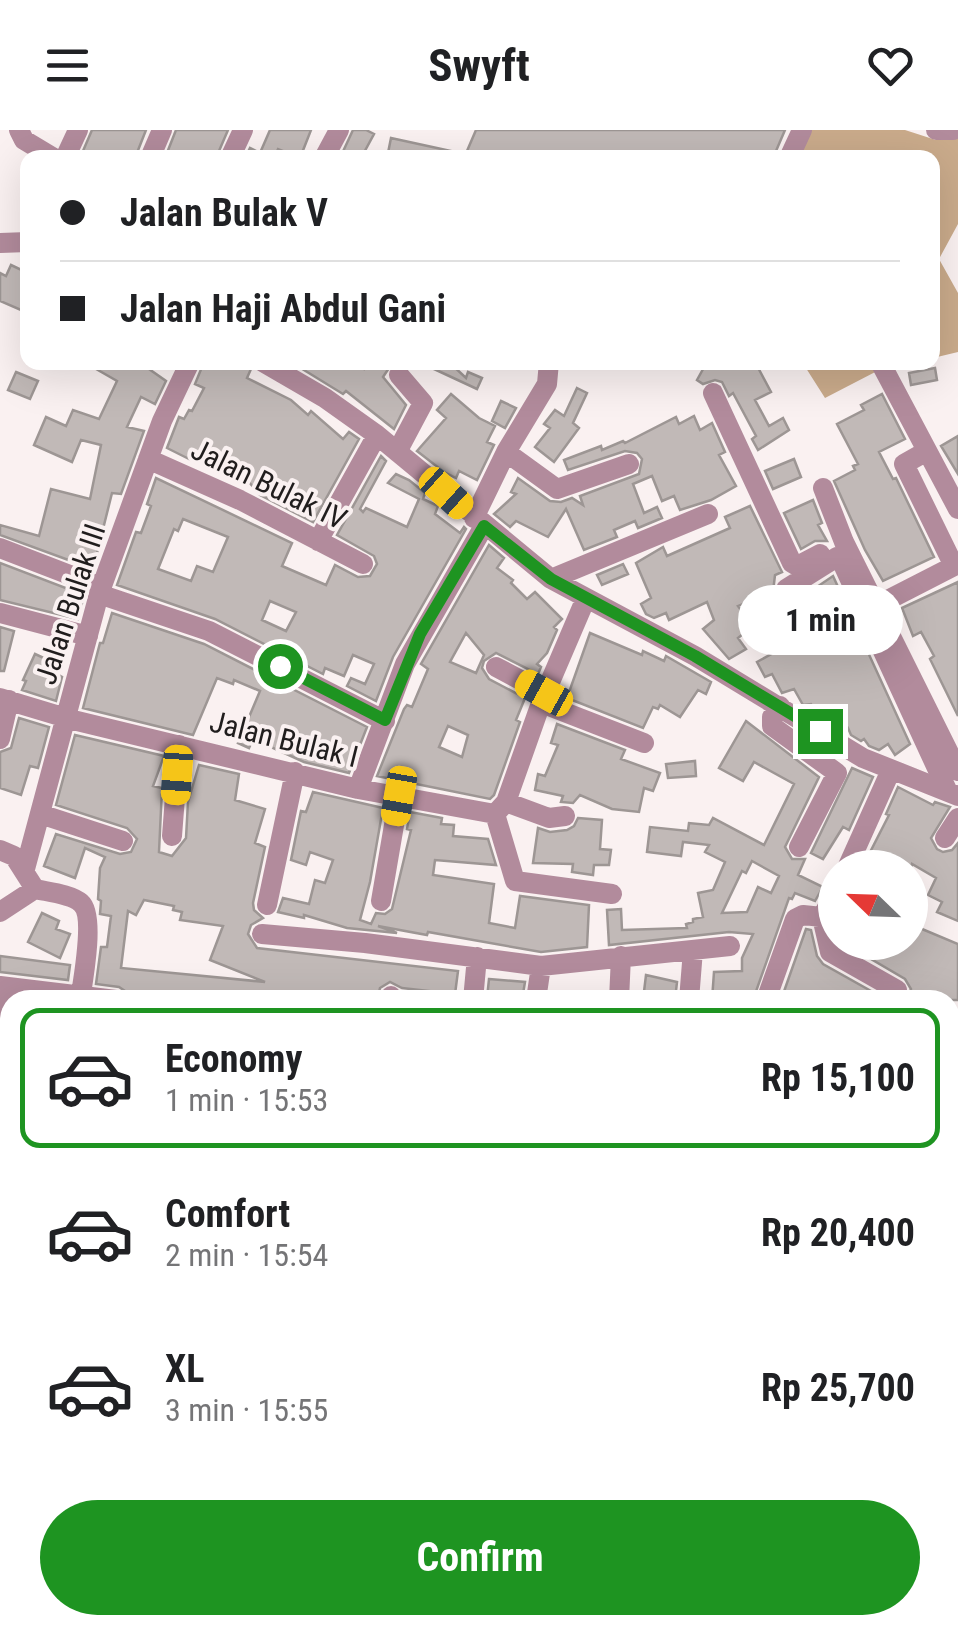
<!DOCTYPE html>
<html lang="en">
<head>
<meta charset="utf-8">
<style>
	:root { --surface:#fff; --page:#f6f6f6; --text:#202124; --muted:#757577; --line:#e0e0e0; --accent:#1e9421 }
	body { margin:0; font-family:"Roboto Condensed",sans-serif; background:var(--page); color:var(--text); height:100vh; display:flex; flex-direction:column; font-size:38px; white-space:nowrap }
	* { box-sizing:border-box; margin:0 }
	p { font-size:32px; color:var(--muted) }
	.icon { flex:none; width:55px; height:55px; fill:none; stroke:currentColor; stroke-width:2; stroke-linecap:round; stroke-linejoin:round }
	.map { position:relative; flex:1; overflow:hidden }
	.drawer { position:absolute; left:0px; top:860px; width:960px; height:645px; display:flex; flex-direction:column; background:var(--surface); border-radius:30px 30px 0 0; box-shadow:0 10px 40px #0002 }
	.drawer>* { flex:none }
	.guide { position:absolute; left:20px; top:20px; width:920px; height:220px; border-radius:20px; box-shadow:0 10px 40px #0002; display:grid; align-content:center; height:220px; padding:0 40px; background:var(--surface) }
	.needle { width:65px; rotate:293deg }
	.tools { position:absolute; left:818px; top:720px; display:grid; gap:20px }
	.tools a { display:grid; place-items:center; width:110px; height:110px; border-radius:50%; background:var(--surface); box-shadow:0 10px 40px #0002; font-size:50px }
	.end { position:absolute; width:45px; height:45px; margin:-22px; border:12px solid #1e9421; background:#fff; box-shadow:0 0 0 5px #fff }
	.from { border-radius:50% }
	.bubble { position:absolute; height:70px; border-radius:35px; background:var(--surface); box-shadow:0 10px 40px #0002; font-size:32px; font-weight:700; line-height:70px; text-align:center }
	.car { position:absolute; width:30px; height:60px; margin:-30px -15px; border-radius:12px; box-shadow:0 0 8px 2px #0007; background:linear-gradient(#f5c518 24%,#345 0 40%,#f5c518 0 76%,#345 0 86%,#f5c518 0) }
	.guide b { display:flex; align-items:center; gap:35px; height:95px; font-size:38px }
	.guide b+b { border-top:2px solid var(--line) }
	.guide i { width:25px; height:25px; background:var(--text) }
	ul { padding:18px 0 0; list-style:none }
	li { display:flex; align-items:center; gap:30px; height:140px; margin:0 20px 15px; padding:0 20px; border:5px solid transparent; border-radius:20px }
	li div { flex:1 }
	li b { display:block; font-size:38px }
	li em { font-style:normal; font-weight:700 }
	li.selected { border-color:var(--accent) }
	li>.icon { width:90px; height:90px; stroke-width:1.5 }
	.primary-button { display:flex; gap:20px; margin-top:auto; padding:20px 40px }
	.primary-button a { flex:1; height:115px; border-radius:60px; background:var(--accent); color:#fff; font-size:40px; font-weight:700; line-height:115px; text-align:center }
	header { display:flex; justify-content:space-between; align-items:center; height:130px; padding:0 40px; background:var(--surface); font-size:45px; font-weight:700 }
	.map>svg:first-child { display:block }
	.forest { fill:#caab8b }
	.building { fill:#c1b9b7; stroke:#9d9694; stroke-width:2.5; fill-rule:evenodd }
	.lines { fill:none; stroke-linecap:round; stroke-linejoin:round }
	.minor { stroke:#b28b9c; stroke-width:20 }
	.major { stroke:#763555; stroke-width:25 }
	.route { stroke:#1e9421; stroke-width:12 }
	.labels { text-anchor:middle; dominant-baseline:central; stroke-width:8; stroke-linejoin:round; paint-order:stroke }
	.street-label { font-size:30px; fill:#201d1d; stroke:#faf1f1 }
</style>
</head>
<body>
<header><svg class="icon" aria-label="menu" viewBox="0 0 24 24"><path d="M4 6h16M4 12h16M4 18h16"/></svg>Swyft<svg class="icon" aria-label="heart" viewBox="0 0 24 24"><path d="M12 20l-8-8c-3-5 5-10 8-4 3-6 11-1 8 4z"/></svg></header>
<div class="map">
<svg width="958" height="1505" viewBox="0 0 958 1505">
	<rect width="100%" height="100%" fill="#faf1f1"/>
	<path class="forest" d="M804,0H905L936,10L958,7V94L939,129L958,163V222L933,228L932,28H789Z
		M808,232L910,233L881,239L825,268L804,235Z"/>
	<path class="building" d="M92,0H146L135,28H80Z
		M176,0H228L216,28H165Z
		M270,0H311L300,28L278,19L274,28H245L250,18L260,23Z
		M353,0H366L374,4L361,28H340Z
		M476,0H785L773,28H464Z
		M391,8L460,23V28H387Z
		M11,135L28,143V183L0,171V143L6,146Z
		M84,232H139L166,251L155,274L141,267L127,297L144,301L121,364L112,363L93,439L0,405V395L39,406L51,359L90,369L101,315L81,310L72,332L34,315L46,287L66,296L73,280L99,289L117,251Z
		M204,232H249L251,239L247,248L291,270L308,285L311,281L343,309L349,302L359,309L313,392L260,365L248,351L243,355L222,332L214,341L195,324L191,330L167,318L179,287L184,289L189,280L192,281L204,258L195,254Z
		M291,232H354L364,239L368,232H393L383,247L406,275L394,299L346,261L343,264Z
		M419,232H449L466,248L468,242L482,248L477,259Z
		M707,232H755L771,262L755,270L769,296L783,288L789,300L758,320L752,309L756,306L733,263L729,266L722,252L715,250L703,254L697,250Z
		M935,238L937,250L911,255L909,243Z
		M16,242L38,251L30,269L8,260Z
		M577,258L587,263L573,293L579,298L554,332L535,317L550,298L544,294L555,280L564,286Z
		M451,264L479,288L495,296L487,312L494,315L477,350L459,341L456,348L444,342L417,321L446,288L437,280Z
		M882,264L905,309L879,322L893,349L896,348L934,427L883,451L865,420L834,351L855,340L853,336L858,334L837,294L864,280L861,275Z
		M501,271L516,278L505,298L492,291Z
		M694,286L700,300L712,293L725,322L719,325L736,356L711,370L680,380L674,366L662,371L652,346L633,354L644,383L657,377L662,388L638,398L635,391L614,400L617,407L584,420L566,379L548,407L516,391L510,397L494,384L516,364L511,362L518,348L550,371L561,372L572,368L583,375L580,366L639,344L642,329L637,323L625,321L568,340L564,330L601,316L602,320L623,311L625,313L676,287L679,294Z
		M958,306V344L941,316Z
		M381,326L386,331L360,379L363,382L366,378L407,397L419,369L388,353L396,344L409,350L425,363L423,369L438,376L435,384L460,403L464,397L466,399L393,527L376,571L347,556L351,548L365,554L374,534L353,525L344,546L325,538L323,544L215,489L117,455L136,402L141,403L151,376L147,374L156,348L292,413L282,436L326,455L335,435L358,447L370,446L377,434L374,426L337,405ZM183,389L228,407L213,442L197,436L191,451L158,439L174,399L178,401ZM270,471L296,482L286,501L262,490Z
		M794,329L801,347L773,359L765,341Z
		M813,370L822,393L818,395L827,411H815L801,419L784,383Z
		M750,376L782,442L775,445L773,462L738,476L753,496L738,508L746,519L729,529L703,499L714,490L707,472L669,490L666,483L654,488L646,484L641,474L651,468L636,433L663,417L667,426L730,398L725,387Z
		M489,415L504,428L497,438L513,450L511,453L527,469L535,462L562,489L554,497L557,500L547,523L537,534L541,537L538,544L496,523L484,531L482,538L489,549L525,568L516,590L520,592L494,665L490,669L377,646L404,579L407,575L412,577L428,539L421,534ZM466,503L484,525L476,543L450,532ZM448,596L468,605L462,627L439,617Z
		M0,433L84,465L78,489L0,470Z
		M623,434L628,444L602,455L597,445Z
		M833,446L910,614L895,625L888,614L879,620L869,616L864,609L861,611L851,605L848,598L844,600L833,594L829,587L825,589L817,584L811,574L803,575L794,559L782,563L772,544L765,547L757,532L782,518L769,492L788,482L785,472L811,461Z
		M958,452V586L930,529L934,526L921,502L913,506L902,478Z
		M112,483L204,514L367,597L349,643L304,632L253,609L249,618L238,613L260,561L234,550L233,554L217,548L193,605L83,578L100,513H103Z
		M0,497L14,501L4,541H0Z
		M590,503L642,525L643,521L664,531L666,526L711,552L706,564L698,560L680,587L660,575L658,579L653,577L643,598L567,568Z
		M35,524L55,533L51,541L62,547L56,571L22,560L26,551L23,550Z
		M19,588L49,597L38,638L30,636L21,665L0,658V622L11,618Z
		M746,591L819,647L785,717L792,729H805L798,745L823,757L815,771L795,763L792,769L789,768L753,870H712L714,842L742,841V828L753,804L729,802L609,815L607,780L621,779L622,800L687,798L686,794L693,792V789L703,787L698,763L713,760L725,732L705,722L709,715L683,712L681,726L647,722L650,697L688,701L689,693L709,695L713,688L764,715L794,654L754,632L743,651L719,638ZM752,731L779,746L771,763L758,757L747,782L722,783L742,741L746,743Z
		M557,594L625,620L621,629L660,643L653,661L644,658L639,682L612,679L580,665L573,673L561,672L563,666L535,660L538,644L545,646L558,615L551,613Z
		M75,605L164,626L153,656L162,658L159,722L172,726L186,708L188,672L199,635L239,644L235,670L265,679L255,713L265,717L253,773L254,780L263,788L251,795L248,804L257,818L458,841L455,864L402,858L390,852L380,858L377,870H171L128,863L119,857L96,854L101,817H107L111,786L100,784L101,771L98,769L100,738L105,727L85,718L75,748L44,736L56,704L120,724L131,722L137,709L127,698L56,675ZM144,770L174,776L173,780L182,782L180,790L223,796L210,830L265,852L121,838L128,781L136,785Z
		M695,631L696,646L668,648L666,634Z
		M852,638L873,647L849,700L843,697L823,729L811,723Z
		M898,657L933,675L935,672L950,677L931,708L937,719L943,722L952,720L958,713V791L937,782L942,772L928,765L936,748L912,734L911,738H862L889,685L886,684Z
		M313,662L383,678L370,752L360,790L371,794L376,783L385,784L392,779L411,700L407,699L410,682L442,688L441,694L454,695L453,706L488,709L496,735L435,730L433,745L494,754L489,793L515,798L520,766L589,775L587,817L541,822L428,802L427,805L378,796L397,803L347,798L304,785V788L278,782L283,768L309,774L315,750L325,753L333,730L310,722L306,735L291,730L301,681L306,682Z
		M578,688L602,690L600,719L611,720L609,735H594L593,745L572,742L573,734L533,733L538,698L550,702L567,700L574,696Z
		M42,783L59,791L56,799L70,804L60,828L28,812Z
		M806,799L811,800L817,826L823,834L887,870H781Z
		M922,799L958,814V870H906L911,859L905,849L842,812H867L885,820L888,812H910V801Z
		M0,826L70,835L68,850L0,842Z
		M646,845L677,852L675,870H643Z
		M489,849L525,852L522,870L487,868Z
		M4,927H10V1048L0,1046L3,962L0,952Z
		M0,1217L10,1218V1287L0,1286Z
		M76,1495H156L155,1505H76Z
		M195,1495H250L248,1505H194Z
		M277,1495H341L340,1505H276Z
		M547,1495H593L589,1505H570Z
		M651,1495H764L759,1505H673Z
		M904,1495H958V1505H900Z"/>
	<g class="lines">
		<path class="minor" d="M19,0L24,10L54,28
			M936,0H953
			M65,28L78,0
			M150,28L162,0
			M230,28L243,0
			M324,28L339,0
			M789,28L802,0
			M0,113L28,112
			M263,232L325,268L377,305L551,449L695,526L863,628L958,666
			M880,232L958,379
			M713,263L792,433L797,436L820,424
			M927,321L904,334L954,436
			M397,322L423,273L399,245
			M506,322L557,359L629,334
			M148,329L240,370L363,434
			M823,358L844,412L958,641
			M474,388L506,322L547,254L549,232
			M318,411L377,305
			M0,418L101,457
			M551,449L708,384
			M786,459L837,427L841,430L947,660
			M99,464L209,501L385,591
			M878,475L958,434
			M0,483L88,506
			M496,537L545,563
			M0,568L73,590L358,659L495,684L506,672L541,573L586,468
			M541,573L644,613
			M780,576L772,587V596L837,643L799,717
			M0,609L9,570
			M358,659L405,534L484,396
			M506,672L549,688L565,686
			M40,684L123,711
			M495,684L515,751L612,764
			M172,706L179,615
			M945,708L958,688
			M0,720L14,726L35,759C48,762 71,764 81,773C95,785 83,851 80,870
			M847,738L891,640
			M25,739L99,464L162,291L190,232
			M381,771L399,666
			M267,775L295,642
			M0,782L35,759
			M910,786L914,788
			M822,787L830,822L897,860
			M262,804L365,813L541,836L730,816
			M0,856L116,870
			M391,870V866
			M473,870L477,827
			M536,870L541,836
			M619,870L621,826
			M689,870L693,820
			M766,870L795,789L803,785L822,787L835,763
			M0,908L6,857
			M0,1060L10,1062
			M950,1093L958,1096
			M0,1203L10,1204
			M950,1246L958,1249
			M0,1356L6,1312
			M950,1400L958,1403
			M950,1442L958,1425
			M950,1474L958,1478
			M817,1495L828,1500L840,1496L858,1505
			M169,1505L170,1495
			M262,1505L264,1495
			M358,1505L359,1495
			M422,1505L423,1495
			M461,1505L462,1495
			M787,1505L793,1495"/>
		<path class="major" d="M950,1077L958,1067
			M623,1505L630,1495"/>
	</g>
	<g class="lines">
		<path class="route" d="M280,536L385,590L420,504L484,396L551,449L695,526L820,601"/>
	</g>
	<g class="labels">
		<g class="street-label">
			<text transform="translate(269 354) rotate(26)">Jalan Bulak IV</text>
			<text transform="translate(70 474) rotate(-72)">Jalan Bulak III</text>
			<text transform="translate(284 609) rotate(14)">Jalan Bulak I</text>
		</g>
	</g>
</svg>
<div class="tools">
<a><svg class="needle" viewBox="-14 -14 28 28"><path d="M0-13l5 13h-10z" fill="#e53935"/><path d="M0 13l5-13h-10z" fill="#757577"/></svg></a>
</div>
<i class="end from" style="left:280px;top:536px"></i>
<i class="end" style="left:820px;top:601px"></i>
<div class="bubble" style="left:738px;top:455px;width:165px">1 min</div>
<i class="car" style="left:446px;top:363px;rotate:132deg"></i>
<i class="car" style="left:544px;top:563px;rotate:299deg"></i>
<i class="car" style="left:177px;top:645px;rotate:184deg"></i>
<i class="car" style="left:399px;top:666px;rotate:190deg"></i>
<div class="guide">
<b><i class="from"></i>Jalan Bulak V</b>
<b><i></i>Jalan Haji Abdul Gani</b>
</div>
<section class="drawer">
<ul>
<li class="selected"><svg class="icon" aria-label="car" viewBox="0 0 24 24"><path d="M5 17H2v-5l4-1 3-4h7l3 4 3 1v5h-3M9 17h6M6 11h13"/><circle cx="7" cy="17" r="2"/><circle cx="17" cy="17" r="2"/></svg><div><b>Economy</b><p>1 min · 15:53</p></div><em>Rp 15,100</em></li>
<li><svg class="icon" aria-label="car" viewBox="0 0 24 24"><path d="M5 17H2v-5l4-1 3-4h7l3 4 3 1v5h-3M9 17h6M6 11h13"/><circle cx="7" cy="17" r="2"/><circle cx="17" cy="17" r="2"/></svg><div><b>Comfort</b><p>2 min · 15:54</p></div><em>Rp 20,400</em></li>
<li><svg class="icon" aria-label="car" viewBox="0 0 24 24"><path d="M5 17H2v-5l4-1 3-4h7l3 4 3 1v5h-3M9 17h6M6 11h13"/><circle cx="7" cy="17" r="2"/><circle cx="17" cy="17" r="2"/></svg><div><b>XL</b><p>3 min · 15:55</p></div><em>Rp 25,700</em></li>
</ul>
<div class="primary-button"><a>Confirm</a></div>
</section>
</div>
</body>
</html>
